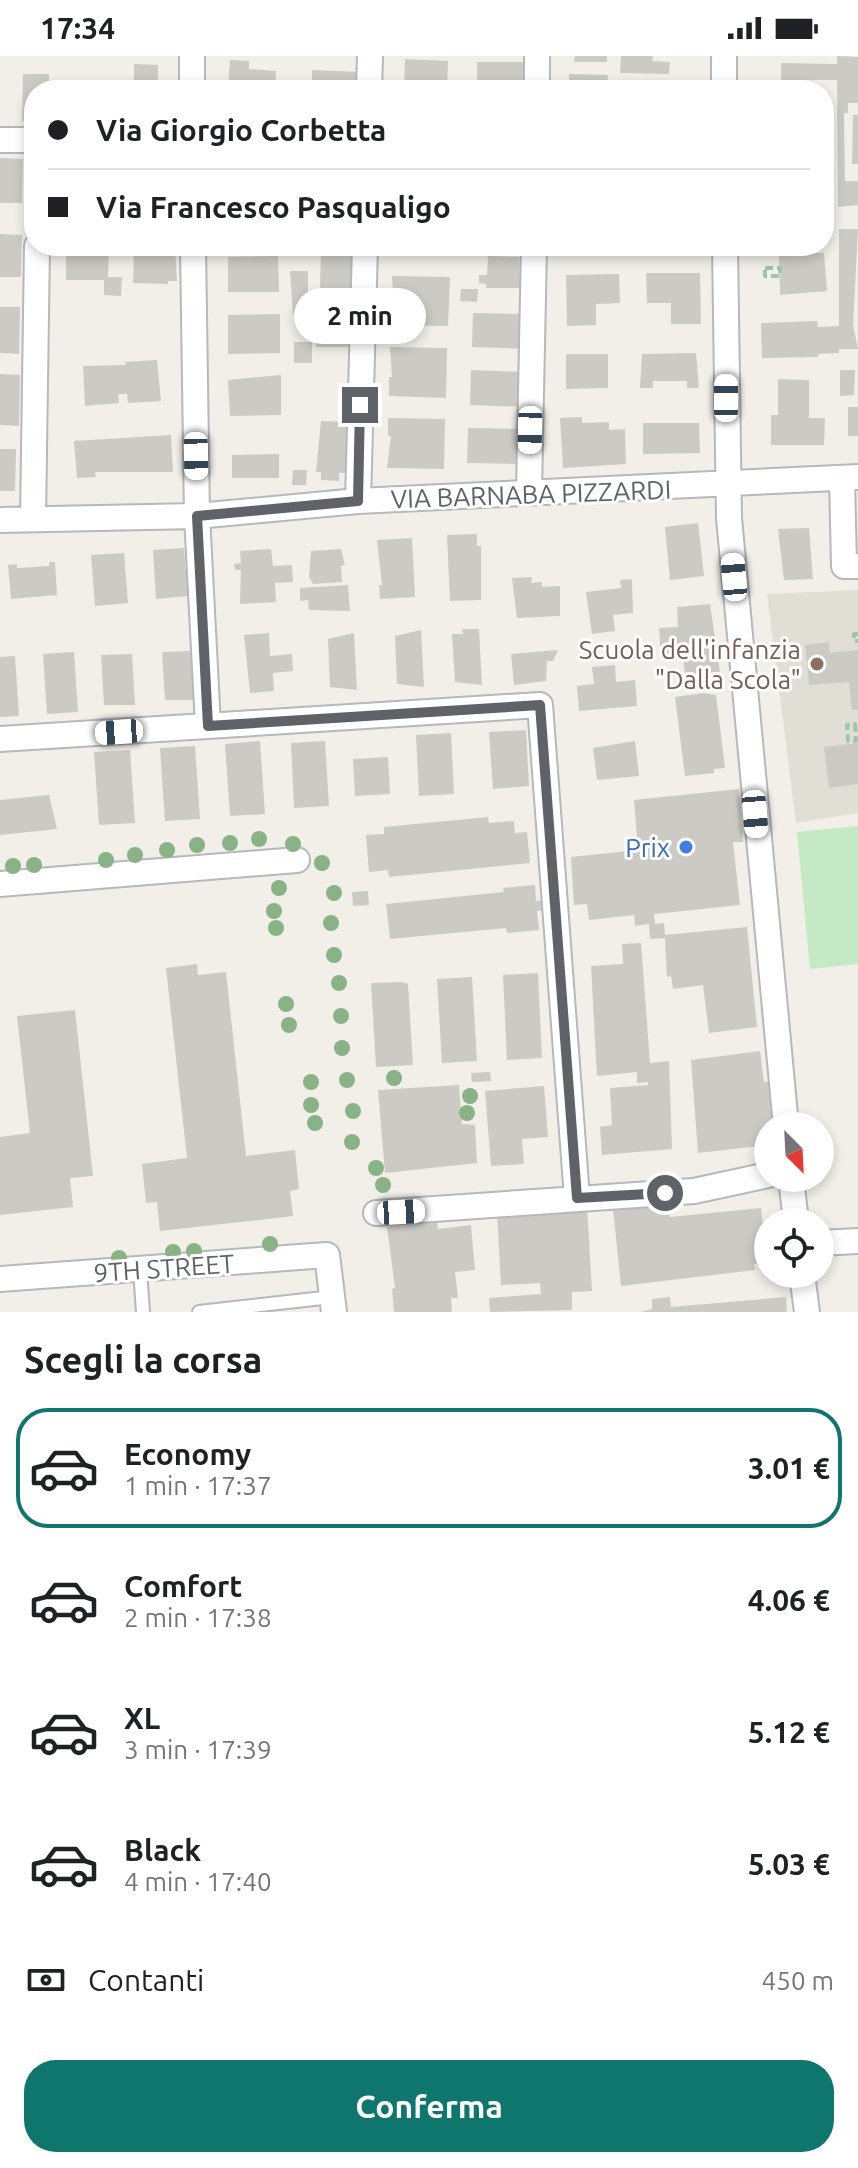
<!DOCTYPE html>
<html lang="it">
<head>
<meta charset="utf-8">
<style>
	:root { --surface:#fff; --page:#f2f2f2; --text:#202124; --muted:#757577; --line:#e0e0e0; --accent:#0f766e }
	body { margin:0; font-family:Ubuntu,sans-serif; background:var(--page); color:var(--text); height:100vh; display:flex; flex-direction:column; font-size:30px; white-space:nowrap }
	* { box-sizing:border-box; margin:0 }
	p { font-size:26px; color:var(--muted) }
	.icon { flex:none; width:44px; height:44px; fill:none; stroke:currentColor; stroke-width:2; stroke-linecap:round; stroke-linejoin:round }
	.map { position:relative; height:1256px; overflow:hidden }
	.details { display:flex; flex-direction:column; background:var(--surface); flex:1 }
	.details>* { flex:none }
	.top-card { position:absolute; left:24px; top:24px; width:810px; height:176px; border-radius:32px; box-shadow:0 4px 12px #0003; display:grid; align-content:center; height:176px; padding:0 24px; background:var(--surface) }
	.needle { width:52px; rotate:156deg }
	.controls { position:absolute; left:754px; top:1056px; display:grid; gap:16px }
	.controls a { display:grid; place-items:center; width:80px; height:80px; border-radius:50%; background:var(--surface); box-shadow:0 4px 12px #0003; font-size:40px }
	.end { position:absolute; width:36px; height:36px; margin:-18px; border:10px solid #5f6368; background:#fff; box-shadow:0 0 0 4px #fff }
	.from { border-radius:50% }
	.bubble { position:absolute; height:56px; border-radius:28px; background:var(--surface); box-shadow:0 4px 12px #0003; font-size:26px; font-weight:700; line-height:56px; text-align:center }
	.car { position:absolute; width:24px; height:48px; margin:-24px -12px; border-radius:10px; box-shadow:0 0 6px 2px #0007; background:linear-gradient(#fff 24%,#345 0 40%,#fff 0 76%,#345 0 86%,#fff 0) }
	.top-card b { display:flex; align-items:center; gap:28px; height:76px; font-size:30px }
	.top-card b+b { border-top:2px solid var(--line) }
	.top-card i { width:20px; height:20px; background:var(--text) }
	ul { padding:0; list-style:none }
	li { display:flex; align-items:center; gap:24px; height:120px; margin:0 16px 12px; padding:0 8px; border:4px solid transparent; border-radius:32px }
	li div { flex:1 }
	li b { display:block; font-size:30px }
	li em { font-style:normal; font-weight:700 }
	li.active { border-color:var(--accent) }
	li>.icon { width:72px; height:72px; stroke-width:1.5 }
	h2 { padding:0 24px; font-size:36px; line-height:96px }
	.pay { display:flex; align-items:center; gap:20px; height:88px; padding:0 24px; font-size:30px }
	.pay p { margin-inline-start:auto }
	.cta { display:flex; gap:16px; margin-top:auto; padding:16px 24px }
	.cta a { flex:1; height:92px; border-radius:32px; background:var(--accent); color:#fff; font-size:32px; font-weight:700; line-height:92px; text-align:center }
	.status { display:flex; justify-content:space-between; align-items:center; height:56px; padding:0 40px; background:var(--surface); direction:ltr }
	.status svg { height:22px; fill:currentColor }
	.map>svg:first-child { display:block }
	.education { fill:#e1ded6 }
	.green { fill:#c5e8c5 }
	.building { fill:#cccac5 }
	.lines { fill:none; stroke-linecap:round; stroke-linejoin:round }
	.lane-casing { stroke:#b5b8bc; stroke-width:16 }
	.street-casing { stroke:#b5b8bc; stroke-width:28 }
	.path { stroke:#9cc7a9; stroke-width:4; stroke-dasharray:8 4; stroke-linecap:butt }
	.lane { stroke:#fff; stroke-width:12 }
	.street { stroke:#fff; stroke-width:24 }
	.tree { fill:#89b387 }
	.route { stroke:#5f6368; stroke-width:10 }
	.education-dot { fill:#8d6e63; stroke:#fff; stroke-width:3 }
	.shop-dot { fill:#3f7fe0; stroke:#fff; stroke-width:3 }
	.labels { text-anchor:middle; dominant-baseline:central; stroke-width:6; stroke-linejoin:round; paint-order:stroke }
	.street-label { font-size:26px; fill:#5f6368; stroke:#fff }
	.education-label { font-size:26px; fill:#785e54; stroke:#fff; text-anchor:end }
	.shop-label { font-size:26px; fill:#366cbe; stroke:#fff; text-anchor:end }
</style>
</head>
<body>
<div class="status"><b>17:34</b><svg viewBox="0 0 49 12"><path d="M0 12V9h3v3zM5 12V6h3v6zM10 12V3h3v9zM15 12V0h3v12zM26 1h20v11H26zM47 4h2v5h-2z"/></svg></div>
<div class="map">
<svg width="858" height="1256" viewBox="0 0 858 1256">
	<rect width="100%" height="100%" fill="#f1efe8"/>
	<path class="education" d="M858,534V757L796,767L767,538Z"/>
	<path class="green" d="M858,770V908L810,913L797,776Z"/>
	<path class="building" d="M575,0H607V6H574Z
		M621,0H653L652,5L670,6L669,18L620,17Z
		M837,0L858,1V47H848V57H844L845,125H858V149L838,151L837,24H781V7L837,8Z
		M405,3L448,5L447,34H404Z
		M230,4L249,5V13L276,15L275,34H228Z
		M477,6H534L533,34H477Z
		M134,8L158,9V27L134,26Z
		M312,14L363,16V34H312Z
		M23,18H49V26H62V34H34V65H22Z
		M569,18L608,19L607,34H569Z
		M656,29H697V34H656Z
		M853,59H858V108H852Z
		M0,102L23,103L22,147H0Z
		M839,173H858L853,269L858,293H839V297L818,298V301L762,302L761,267L817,265L818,271L839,270Z
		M0,178L22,179L21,221H0Z
		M66,190H109L108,221H122L121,240L104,239V224H66Z
		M134,190H175L177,225H168V228L133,227Z
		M397,190H448L447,196L396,195Z
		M321,194L358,195L357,233L320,232Z
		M779,197H824L827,235L780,239Z
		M278,200L279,236H228V201Z
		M488,200L519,201L521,232H486V228L479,227V219H487Z
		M290,215H308V257L293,258Z
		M646,217H700L701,268H671V247H647Z
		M619,218L620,247L596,248V269L567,270L566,219Z
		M392,220L450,221L448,270L391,269V251L394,252Z
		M461,233H478L477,246L460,245Z
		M0,251H20L19,298L0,297Z
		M316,254L356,255V291H316Z
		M473,257L528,258V293L472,291Z
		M280,258V297L228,298V259Z
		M294,286H312V307H294Z
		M390,291L447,292L446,342L389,340V321H392Z
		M696,297L699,332H687V325H653V332H640L642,298Z
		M566,298H608V332L566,333Z
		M157,304L161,345L128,347L127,338H118L119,347L85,350L83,310L126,309L125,306Z
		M471,314L527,316L526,351L470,349Z
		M840,314H855L854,339L840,340Z
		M0,318L20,319L19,370L0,369Z
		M281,319V359L230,360L228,324Z
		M778,323L809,324V362H825L824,389H771V359H778Z
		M848,351H858V380H848Z
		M582,361V367L609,366V374L625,373L626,408L563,412L560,362Z
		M388,362L445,363L444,413L387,412L391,380H388Z
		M321,365L348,366L347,417H339V425L321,424V416H316Z
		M643,367H699L700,397L643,398Z
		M468,372L525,373L524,408L467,407Z
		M171,379L173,416H95L96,421L77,422L74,385Z
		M0,393H16L15,435H0Z
		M279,398V422H232V399Z
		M293,414H307L306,429H292Z
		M698,467L704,520L670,524L665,471Z
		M809,472L813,523L784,524L778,473Z
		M477,478V490H481V544L450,545L447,479Z
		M412,482L415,541L380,543L379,529H382L377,484Z
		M184,492L188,540L156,543L153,494Z
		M271,493L273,510L292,509L293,526L275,527L276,546L240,548L241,514H235L234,508L241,507L240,495Z
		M341,493L345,509L341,510L342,526L313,528L309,521L311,495Z
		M124,497L128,547L95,550L91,499Z
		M49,506H55L57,539L11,543L8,509L17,508V512L49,510Z
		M532,521L531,527L542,526V531L560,530V560L517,562L512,522Z
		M632,523L633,557L613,559L615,575L592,578L586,536L621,532L620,524Z
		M348,529L350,555L309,554L308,544L300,545V532Z
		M710,548L720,616L685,619L683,599L661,601L659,572L678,571L677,551Z
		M462,573H479L482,629L455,626L452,578H463Z
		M421,574L424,631L397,628L395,580Z
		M269,577L270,600L292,598L293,615L273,617L274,635L250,637L244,579Z
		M354,577L357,634L330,631L328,583Z
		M829,586L830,597L858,594V654H852L849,626L809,629L805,589Z
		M558,594L553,605H547L546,625L514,629L511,598Z
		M191,595L194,644H165L162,596Z
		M74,596L78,656L47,658L43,598Z
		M132,598L135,649H104L101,599Z
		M15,600L19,660L0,661V601Z
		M615,609L616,626L635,624L637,650L579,655L577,630L594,628L592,611Z
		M703,637L716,639L725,712L714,713V717L685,720L675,641Z
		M526,674L529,730L493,733L489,676Z
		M451,677L454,738L419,740L416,679Z
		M260,685L265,758L230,760L225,688Z
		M325,685L329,750L294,752L291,687Z
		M635,685L639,720L597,724L593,692Z
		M858,687V728L829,732L824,691Z
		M195,690L200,763L165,765L160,692Z
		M130,694L135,767L99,769L94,696Z
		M388,701L390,738L355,740L353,703Z
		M739,733L743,786H733L740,849L654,858L655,868L664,867L665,879L747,871L757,971L709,977L703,929L673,933L671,920L667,921L665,882L650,883L649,868L635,870L634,859L589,864L587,848L574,849L571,801L638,794L634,744Z
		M49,739L57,773L0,779V744Z
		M488,761L489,767L514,765L515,777L527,776L530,807L389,821L388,814L369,816L366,779L384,778V771Z
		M535,829L536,845L547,844L548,854L537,855L539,874L507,877L506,872L390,883L386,848L504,836L503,832Z
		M368,835L369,849L353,850L352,836Z
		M641,887L650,1007L669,1005L672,1093L602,1099L600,1071L612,1069L610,1032L648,1029V1026L637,1027V1016L597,1020L591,910L623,908L622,888Z
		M197,908L198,919L226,916L246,1100L295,1094L299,1133L290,1135L293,1160L160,1175L157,1146L146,1147L142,1108L187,1102L166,912Z
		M538,917L542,1002L507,1004L503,919Z
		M472,921L477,1005L442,1007L437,923Z
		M402,926L408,928L413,1009L376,1011L371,927Z
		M75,954L93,1120L70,1122L73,1151L0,1159V1081L30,1077L17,960Z
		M760,995L764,1026L770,1025L774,1070H768V1089L698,1097L691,1004Z
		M490,1016L491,1025L472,1026L471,1017Z
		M459,1029L462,1068L475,1069L477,1107L385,1117L378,1034Z
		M544,1030L548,1081L522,1083L524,1108L491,1110L485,1035Z
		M668,1146L670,1161L761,1152L767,1206L754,1208L755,1214L621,1230L613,1152Z
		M587,1150L592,1235L572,1236V1254L490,1256L489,1242L541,1238L540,1227L501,1229L497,1156Z
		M430,1151H436L438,1173L471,1169L475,1214L455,1216L458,1242H451L452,1256H394L392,1233L395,1232L387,1171L431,1167Z
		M670,1241L671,1251L786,1241L787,1256H641L652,1253V1243Z"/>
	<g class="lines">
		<g class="lane-casing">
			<path id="lane" d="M140,1214L143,1256
				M199,1256L332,1241"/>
		</g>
		<g class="street-casing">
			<path id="street" d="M724,0V34
				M192,34V0
				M369,34L370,0
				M537,34V0
				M0,84H34
				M193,190L197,460L208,670
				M725,190L729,462L786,1070
				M842,422L844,510H858
				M529,436L534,190
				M358,445L365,190
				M33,463L37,190
				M0,464L197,460L358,445L858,421
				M0,683L540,649L577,1142
				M0,828L297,804
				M791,1122L796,1166
				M376,1157L694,1135L768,1119
				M820,1187L858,1185
				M802,1218L807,1256
				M0,1223L327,1199L334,1256"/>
		</g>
		<path class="path" d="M765,212H780V220H765Z
			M858,578H854V585H858
			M855,668L856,685H848L847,669Z"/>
		<use href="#lane" class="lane"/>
		<use href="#street" class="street"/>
	</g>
	<g class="tree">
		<circle cx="259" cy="783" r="8"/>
		<circle cx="230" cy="787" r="8"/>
		<circle cx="293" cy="788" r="8"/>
		<circle cx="197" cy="789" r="8"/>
		<circle cx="167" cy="794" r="8"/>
		<circle cx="135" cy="799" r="8"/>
		<circle cx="106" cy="804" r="8"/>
		<circle cx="322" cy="807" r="8"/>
		<circle cx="34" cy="809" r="8"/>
		<circle cx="13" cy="810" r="8"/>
		<circle cx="279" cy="832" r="8"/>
		<circle cx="334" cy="837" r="8"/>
		<circle cx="274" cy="855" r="8"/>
		<circle cx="331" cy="867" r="8"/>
		<circle cx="276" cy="872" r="8"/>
		<circle cx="334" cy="899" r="8"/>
		<circle cx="339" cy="927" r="8"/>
		<circle cx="286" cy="948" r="8"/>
		<circle cx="341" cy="960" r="8"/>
		<circle cx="289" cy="969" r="8"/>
		<circle cx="342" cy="992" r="8"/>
		<circle cx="394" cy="1022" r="8"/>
		<circle cx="347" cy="1024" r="8"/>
		<circle cx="311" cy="1026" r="8"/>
		<circle cx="470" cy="1040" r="8"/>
		<circle cx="311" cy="1049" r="8"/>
		<circle cx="353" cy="1055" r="8"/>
		<circle cx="467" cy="1057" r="8"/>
		<circle cx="315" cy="1067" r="8"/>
		<circle cx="352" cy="1086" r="8"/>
		<circle cx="376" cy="1112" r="8"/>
		<circle cx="383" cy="1129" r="8"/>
		<circle cx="270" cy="1188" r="8"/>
		<circle cx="194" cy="1195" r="8"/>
		<circle cx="173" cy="1196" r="8"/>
		<circle cx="119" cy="1202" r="8"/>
	</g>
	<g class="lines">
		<path class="route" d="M360,349L358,445L197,460L208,670L540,649L577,1142L665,1137"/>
	</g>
	<circle class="education-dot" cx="817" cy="608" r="8"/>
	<circle class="shop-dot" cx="686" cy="791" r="8"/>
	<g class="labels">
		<g class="street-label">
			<text transform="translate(531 438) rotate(-2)">VIA BARNABA PIZZARDI</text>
			<text transform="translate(164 1212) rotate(-4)">9TH STREET</text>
		</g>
		<g class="education-label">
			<text x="801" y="593">Scuola dell'infanzia<tspan x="801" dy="30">"Dalla Scola"</tspan></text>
		</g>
		<g class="shop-label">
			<text x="670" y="791">Prix</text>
		</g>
	</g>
</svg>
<div class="controls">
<a><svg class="needle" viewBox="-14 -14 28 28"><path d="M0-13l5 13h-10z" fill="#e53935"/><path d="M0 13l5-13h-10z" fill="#757577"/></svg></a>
<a><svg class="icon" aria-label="locate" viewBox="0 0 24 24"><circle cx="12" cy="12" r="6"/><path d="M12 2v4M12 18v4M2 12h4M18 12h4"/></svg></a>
</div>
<i class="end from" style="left:665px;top:1137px"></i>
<i class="end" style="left:360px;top:349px"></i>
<div class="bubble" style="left:294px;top:232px;width:132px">2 min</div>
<i class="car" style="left:726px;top:342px;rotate:0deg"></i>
<i class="car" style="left:530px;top:374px;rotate:181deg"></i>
<i class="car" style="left:196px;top:400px;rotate:179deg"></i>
<i class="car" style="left:734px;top:521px;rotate:355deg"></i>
<i class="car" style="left:119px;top:676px;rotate:266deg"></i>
<i class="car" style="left:755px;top:758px;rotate:175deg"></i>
<i class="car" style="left:401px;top:1156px;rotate:87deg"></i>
<div class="top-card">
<b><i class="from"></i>Via Giorgio Corbetta</b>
<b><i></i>Via Francesco Pasqualigo</b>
</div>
</div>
<section class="details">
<h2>Scegli la corsa</h2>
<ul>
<li class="active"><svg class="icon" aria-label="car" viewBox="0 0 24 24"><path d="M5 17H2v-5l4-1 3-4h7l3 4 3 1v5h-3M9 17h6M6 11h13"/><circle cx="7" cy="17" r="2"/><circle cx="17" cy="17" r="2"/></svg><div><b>Economy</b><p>1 min · 17:37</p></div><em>3.01 €</em></li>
<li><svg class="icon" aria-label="car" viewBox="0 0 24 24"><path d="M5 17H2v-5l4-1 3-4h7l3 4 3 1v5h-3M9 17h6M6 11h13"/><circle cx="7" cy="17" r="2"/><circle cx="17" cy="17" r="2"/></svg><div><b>Comfort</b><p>2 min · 17:38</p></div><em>4.06 €</em></li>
<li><svg class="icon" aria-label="car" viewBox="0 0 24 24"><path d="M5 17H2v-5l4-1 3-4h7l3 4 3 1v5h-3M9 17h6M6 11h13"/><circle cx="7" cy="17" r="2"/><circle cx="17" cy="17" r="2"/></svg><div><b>XL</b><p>3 min · 17:39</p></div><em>5.12 €</em></li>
<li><svg class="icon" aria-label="car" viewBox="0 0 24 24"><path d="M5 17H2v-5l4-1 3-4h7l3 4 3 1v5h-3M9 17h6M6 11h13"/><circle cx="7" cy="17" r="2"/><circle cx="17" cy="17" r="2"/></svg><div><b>Black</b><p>4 min · 17:40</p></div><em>5.03 €</em></li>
</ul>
<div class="pay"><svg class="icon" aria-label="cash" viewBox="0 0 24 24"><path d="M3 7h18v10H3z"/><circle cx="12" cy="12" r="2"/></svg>Contanti<p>450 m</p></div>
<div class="cta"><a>Conferma</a></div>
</section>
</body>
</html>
